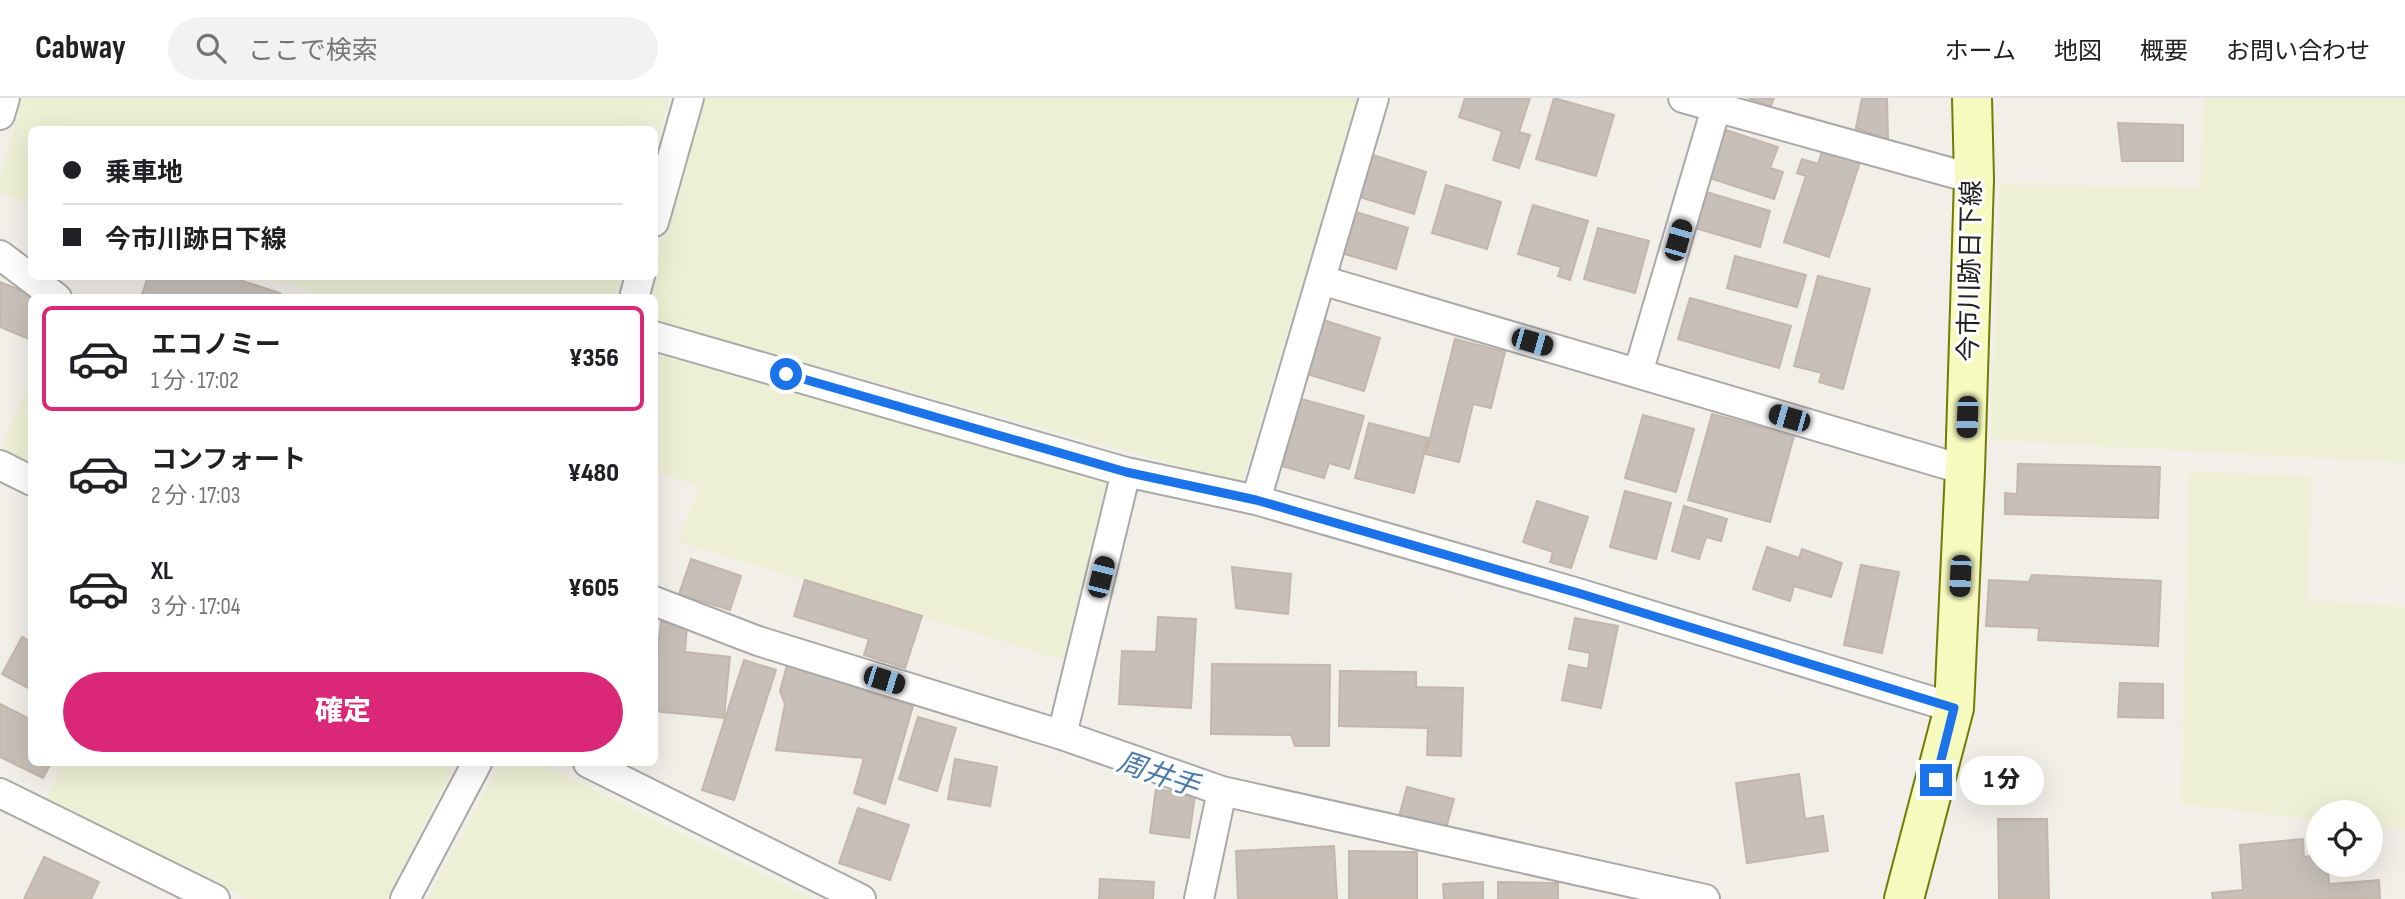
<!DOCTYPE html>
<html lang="ja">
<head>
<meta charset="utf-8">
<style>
	:root { --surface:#fff; --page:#f2f2f2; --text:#202124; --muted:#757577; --line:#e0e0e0; --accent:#db2777 }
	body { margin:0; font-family:"Sofia Sans Condensed","Noto Sans JP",sans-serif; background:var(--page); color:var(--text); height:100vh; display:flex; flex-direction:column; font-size:26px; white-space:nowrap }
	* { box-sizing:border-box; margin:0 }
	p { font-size:23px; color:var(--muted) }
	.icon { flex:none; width:38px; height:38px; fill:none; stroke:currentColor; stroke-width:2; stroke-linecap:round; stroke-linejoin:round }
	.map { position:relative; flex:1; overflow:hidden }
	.details { position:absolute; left:28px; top:196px; width:630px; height:472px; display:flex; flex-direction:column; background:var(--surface); border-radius:10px; box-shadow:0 7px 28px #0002 }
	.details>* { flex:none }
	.top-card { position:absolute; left:28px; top:28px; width:630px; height:154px; border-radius:10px; box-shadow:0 7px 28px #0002; display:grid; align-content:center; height:154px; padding:0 35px; background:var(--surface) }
	.buttons { position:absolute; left:2306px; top:702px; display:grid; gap:14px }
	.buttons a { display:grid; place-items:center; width:77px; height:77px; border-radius:50%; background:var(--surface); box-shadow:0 7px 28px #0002; font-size:35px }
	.end { position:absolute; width:32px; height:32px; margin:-16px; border:9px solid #1a73e8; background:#fff; box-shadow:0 0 0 4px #fff }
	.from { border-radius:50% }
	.bubble { position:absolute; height:49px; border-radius:24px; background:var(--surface); box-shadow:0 7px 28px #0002; font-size:23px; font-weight:800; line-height:49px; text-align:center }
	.car { position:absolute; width:21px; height:42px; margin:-21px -10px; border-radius:9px; box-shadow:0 0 5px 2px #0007; background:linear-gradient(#222 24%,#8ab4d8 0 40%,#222 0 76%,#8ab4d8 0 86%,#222 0) }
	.top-card b { display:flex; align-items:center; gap:24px; height:66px; font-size:26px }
	.top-card b+b { border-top:2px solid var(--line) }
	.top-card i { width:18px; height:18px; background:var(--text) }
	ul { padding:12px 0 0; list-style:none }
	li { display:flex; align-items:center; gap:21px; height:105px; margin:0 14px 10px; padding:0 21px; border:4px solid transparent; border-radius:10px }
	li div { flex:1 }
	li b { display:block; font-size:26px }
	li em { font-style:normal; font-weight:800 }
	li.on { border-color:var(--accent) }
	li>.icon { width:63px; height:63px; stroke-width:1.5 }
	.button { display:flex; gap:14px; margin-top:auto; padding:14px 35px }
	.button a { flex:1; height:80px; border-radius:42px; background:var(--accent); color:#fff; font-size:28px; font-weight:800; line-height:80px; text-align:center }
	header { display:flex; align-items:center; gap:42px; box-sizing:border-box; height:98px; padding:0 35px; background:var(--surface); border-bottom:2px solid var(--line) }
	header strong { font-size:33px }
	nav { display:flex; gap:38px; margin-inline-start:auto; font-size:24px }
	.search { width:490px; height:63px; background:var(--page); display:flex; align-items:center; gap:18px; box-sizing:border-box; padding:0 24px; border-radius:38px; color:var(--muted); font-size:26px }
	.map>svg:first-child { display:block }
	.farmland { fill:#eef0d5 }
	.building { fill:#c7bfb8; stroke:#c4b6ab; stroke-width:2 }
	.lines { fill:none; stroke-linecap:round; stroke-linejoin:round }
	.street-casing { stroke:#a9a9a9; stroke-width:32 }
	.secondary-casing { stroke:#707d05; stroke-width:42 }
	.street { stroke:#fff; stroke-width:28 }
	.secondary { stroke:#f7fabf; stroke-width:38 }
	.route { stroke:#1a73e8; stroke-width:9 }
	.labels { text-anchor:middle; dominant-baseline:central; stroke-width:6; stroke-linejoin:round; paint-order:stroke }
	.street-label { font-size:26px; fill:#222; stroke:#fff }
	.water-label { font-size:28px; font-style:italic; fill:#4a7aab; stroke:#fff }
</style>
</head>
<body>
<header>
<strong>Cabway</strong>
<div class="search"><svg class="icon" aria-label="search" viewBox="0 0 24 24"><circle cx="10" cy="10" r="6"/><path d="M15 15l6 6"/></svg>ここで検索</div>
<nav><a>ホーム</a><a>地図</a><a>概要</a><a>お問い合わせ</a></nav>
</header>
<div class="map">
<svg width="2405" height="801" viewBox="0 0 2405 801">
	<rect width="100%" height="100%" fill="#f2efe9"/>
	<path class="farmland" d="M22,0H669L655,53L654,32H32L31,105L0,95V79Z
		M702,0H1358L1242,385L655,223L654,200H645L651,179L654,178L655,166Z
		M2204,0H2405V365L1991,342L2000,86L2200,90Z
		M267,179H620L614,200L310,199L311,193Z
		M654,255L1107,383L1063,562L679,444L699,388L655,373Z
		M31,281V367L0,351Z
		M2189,373L2312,379L2307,502L2405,509V732L2371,728V714H2319V722L2181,706Z
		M64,665H455L387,801H248L45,702Z
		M500,665H540L813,801H427Z"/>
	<path class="building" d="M1465,0H1530L1519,34L1530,37L1519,70L1493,62L1502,33L1459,19Z
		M1554,0L1614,17L1596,78L1536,61Z
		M1748,0H1774L1771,8Z
		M1862,0H1887L1888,42L1856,30Z
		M2118,25L2183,27V63H2122Z
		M1723,31L1778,49L1770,70L1783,74L1774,101L1707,79Z
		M1823,51L1860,64L1829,159L1784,144L1806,78L1797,75L1802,61L1818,66Z
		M1373,57L1426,74L1414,116L1360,99Z
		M1446,87L1501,104L1487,151L1432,135Z
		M1706,94L1770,113L1760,149L1695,130Z
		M1533,107L1588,123L1570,182L1558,178L1561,169L1518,156Z
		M1353,113L1408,130L1396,171L1341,155Z
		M1598,130L1649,143L1635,195L1584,181Z
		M1735,158L1806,177L1797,209L1727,190Z
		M148,178H227L280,195L278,200H141Z
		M1818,178L1870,191L1843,291L1819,284L1822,275L1794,268Z
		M0,184L40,200H32V235L29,241L0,229Z
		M1690,200L1791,228L1779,270L1678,241Z
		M1323,222L1380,240L1364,293L1307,276Z
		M1455,241L1505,254L1491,310L1473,306L1459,364L1426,356Z
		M1301,301L1364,318L1349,371L1329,365L1324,380L1282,368Z
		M1712,316L1794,338L1770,424L1688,402Z
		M1643,317L1694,331L1676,394L1625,380Z
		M1369,325L1428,340L1414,395L1355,380Z
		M2018,366L2160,369L2158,420L2005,416V395L2017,396Z
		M1625,393L1671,405L1656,461L1610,449Z
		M1537,403L1588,419L1571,470L1550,464L1553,454L1523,444Z
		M1684,408L1727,421L1721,443L1706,439L1699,461L1672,453Z
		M1767,449L1799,460L1802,451L1842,465L1831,499L1794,488L1790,503L1753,491Z
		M691,461L741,478L730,512L679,496Z
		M1861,467L1899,474L1882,555L1844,547Z
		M1232,469L1291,476L1288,516L1236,510Z
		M2032,477L2161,483L2158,548L2038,542L2039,530L1986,528L1989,482L2029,484Z
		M805,482L922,518L905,570L864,557L869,541L794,518Z
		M1158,519L1196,521L1191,610L1119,606L1122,553L1156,554Z
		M1575,520L1618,528L1601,610L1562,602L1569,567L1588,571L1590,555L1569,551Z
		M661,524L687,527L685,554L730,559L724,620L654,613V586Z
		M22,539L32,544V592L2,576Z
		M744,562L776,572L734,702L702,692Z
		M1212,566L1330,567L1329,648H1295L1291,637L1211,636Z
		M787,567L913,608L885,706L854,695L864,660L776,652L785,606L780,593Z
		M1340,573L1416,574V589L1463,590L1461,658L1427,657L1428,630L1339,628Z
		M2120,585L2163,586V620L2118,619Z
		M0,606L32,622V665H51L43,680L0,659Z
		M918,619L956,630L937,693L899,681Z
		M955,661L997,669L990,708L948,701Z
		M1799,676L1805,721L1823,718L1828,753L1747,765L1736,685Z
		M1407,689L1454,701L1445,734L1398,722Z
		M1156,691L1195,697L1189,740L1150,735Z
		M858,710L909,727L890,782L839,765Z
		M1998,721H2047L2049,801H1999Z
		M2303,741L2304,759L2319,757V766H2328L2329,786L2379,782L2380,801H2213L2212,795L2243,792L2240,747Z
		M1334,748L1337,801H1238L1236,753Z
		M1349,753L1417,754V801H1349Z
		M44,759L99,784L91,801H24Z
		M1100,781L1154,784L1153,801H1099Z
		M1483,784V801H1444L1443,786Z
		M1498,784L1558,785V801H1498Z"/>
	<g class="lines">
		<g class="street-casing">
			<path id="street" d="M1374,0L1256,402L1578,495L1954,610
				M1683,0L1974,81
				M0,17L5,0
				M654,124L689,0
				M0,157L57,200
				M1321,182L1965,372
				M634,200L640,178
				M654,238L1126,374L1062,637
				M1638,275L1719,0
				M0,367L32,383
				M1126,374L1256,402
				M654,503L758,543L1062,637L1222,693L1705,801
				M588,665L861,801
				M0,695L215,801
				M405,801L477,665
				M1199,801L1222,693"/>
		</g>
		<g class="secondary-casing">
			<path id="secondary" d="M1904,801L1954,610L1965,372L1974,81L1972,0"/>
		</g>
		<use href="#street" class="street"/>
		<use href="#secondary" class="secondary"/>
	</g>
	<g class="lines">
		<path class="route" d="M786,276L1126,374L1256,402L1578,495L1954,610L1936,682"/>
	</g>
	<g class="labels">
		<g class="street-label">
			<text transform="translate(1971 173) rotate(-89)">今市川跡日下線</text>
		</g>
		<g class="water-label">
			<text transform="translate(1158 677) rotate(19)">周井手</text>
		</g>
	</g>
</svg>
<div class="buttons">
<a><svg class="icon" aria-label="locate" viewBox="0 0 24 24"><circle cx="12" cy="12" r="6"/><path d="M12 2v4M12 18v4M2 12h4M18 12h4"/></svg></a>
</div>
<i class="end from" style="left:786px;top:276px"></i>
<i class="end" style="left:1936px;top:682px"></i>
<div class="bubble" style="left:1960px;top:658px;width:84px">1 分</div>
<i class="car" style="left:1678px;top:142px;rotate:16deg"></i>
<i class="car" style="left:1532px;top:244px;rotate:106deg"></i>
<i class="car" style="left:1967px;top:319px;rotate:182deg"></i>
<i class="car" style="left:1789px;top:320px;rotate:286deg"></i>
<i class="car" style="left:1960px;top:478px;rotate:183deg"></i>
<i class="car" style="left:1101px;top:479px;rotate:14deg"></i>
<i class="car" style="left:884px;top:582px;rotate:107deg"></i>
<div class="top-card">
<b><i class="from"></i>乗車地</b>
<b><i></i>今市川跡日下線</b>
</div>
<section class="details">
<ul>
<li class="on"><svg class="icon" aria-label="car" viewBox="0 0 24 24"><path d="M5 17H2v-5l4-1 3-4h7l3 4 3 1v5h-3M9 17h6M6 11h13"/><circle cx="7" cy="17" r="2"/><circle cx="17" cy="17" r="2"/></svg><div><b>エコノミー</b><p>1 分 · 17:02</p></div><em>¥356</em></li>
<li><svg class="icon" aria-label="car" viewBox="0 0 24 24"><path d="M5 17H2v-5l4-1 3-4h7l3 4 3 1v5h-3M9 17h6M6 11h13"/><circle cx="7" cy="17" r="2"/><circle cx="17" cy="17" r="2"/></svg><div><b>コンフォート</b><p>2 分 · 17:03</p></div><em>¥480</em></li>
<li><svg class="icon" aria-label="car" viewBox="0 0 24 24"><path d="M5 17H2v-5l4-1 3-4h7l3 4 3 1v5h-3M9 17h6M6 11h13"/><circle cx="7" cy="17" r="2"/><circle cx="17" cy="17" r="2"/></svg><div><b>XL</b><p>3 分 · 17:04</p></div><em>¥605</em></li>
</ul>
<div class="button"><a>確定</a></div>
</section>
</div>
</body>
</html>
